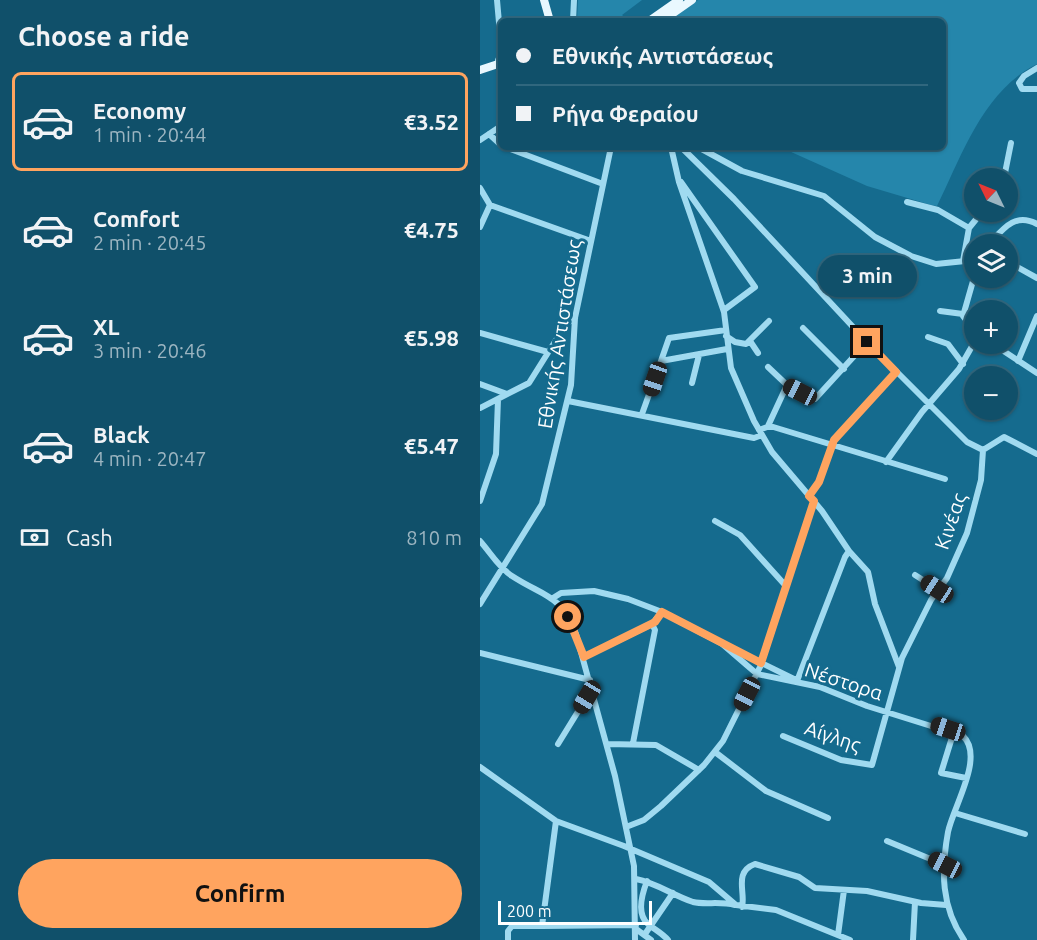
<!DOCTYPE html>
<html lang="en">
<head>
<meta charset="utf-8">
<style>
	:root { --surface:#10506a; --page:#195770; --text:#f1f3f6; --muted:#9cb5c1; --line:#30677e; --accent:#ffa45f }
	body { margin:0; font-family:Ubuntu,sans-serif; background:var(--page); color:var(--text); height:100vh; display:flex; flex-direction:column; font-size:22px; white-space:nowrap }
	* { box-sizing:border-box; margin:0 }
	p { font-size:20px; color:var(--muted) }
	.icon { flex:none; width:33px; height:33px; fill:none; stroke:currentColor; stroke-width:2; stroke-linecap:round; stroke-linejoin:round }
	.map { position:relative; flex:1; overflow:hidden }
	.sheet { display:flex; flex-direction:column; background:var(--surface); width:480px }
	.sheet>* { flex:none }
	.banner { position:absolute; left:18px; top:18px; width:448px; height:132px; border-radius:9px; box-shadow:0 2px 4px #0004,0 0 0 2px var(--line); display:grid; align-content:center; height:132px; padding:0 18px; background:var(--surface) }
	.needle { width:39px; rotate:313deg }
	.tools { position:absolute; left:484px; top:168px; display:grid; gap:12px }
	.tools a { display:grid; place-items:center; width:54px; height:54px; border-radius:50%; background:var(--surface); box-shadow:0 2px 4px #0004,0 0 0 2px var(--line); font-size:30px }
	.scale { position:absolute; left:18px; bottom:15px; width:154px; box-sizing:border-box; padding-left:6px; border:3px solid #fff; border-top:0; font-size:16px; line-height:21px; white-space:nowrap; color:#fff; -webkit-text-stroke:4px #156b8e; paint-order:stroke }
	.end { position:absolute; width:27px; height:27px; margin:-14px; border:8px solid #ffa45f; background:#111; box-shadow:0 0 0 3px #111 }
	.from { border-radius:50% }
	.bubble { position:absolute; height:42px; border-radius:21px; background:var(--surface); box-shadow:0 2px 4px #0004,0 0 0 2px var(--line); font-size:20px; font-weight:700; line-height:42px; text-align:center }
	.car { position:absolute; width:18px; height:36px; margin:-18px -9px; border-radius:8px; box-shadow:0 0 4px 2px #0007; background:linear-gradient(#222 24%,#8ab4d8 0 40%,#222 0 76%,#8ab4d8 0 86%,#222 0) }
	.banner b { display:flex; align-items:center; gap:21px; height:57px; font-size:22px }
	.banner b+b { border-top:2px solid var(--line) }
	.banner i { width:15px; height:15px; background:var(--text) }
	ul { padding:0; list-style:none }
	li { display:flex; align-items:center; gap:18px; height:99px; margin:0 12px 9px; padding:0 6px; border:3px solid transparent; border-radius:9px }
	li div { flex:1 }
	li b { display:block; font-size:22px }
	li em { font-style:normal; font-weight:700 }
	li.active { border-color:var(--accent) }
	li>.icon { width:54px; height:54px; stroke-width:1.5 }
	h2 { padding:0 18px; font-size:27px; line-height:72px }
	.pay { display:flex; align-items:center; gap:15px; height:66px; padding:0 18px; font-size:22px }
	.pay p { margin-inline-start:auto }
	.primary-button { display:flex; gap:12px; margin-top:auto; padding:12px 18px }
	.primary-button a { flex:1; height:69px; border-radius:36px; background:var(--accent); color:#111; font-size:24px; font-weight:700; line-height:69px; text-align:center }
	main { display:flex; flex:1; min-height:0 }
	.map>svg:first-child { display:block }
	.green { fill:#2586ab }
	.lines { fill:none; stroke-linecap:round; stroke-linejoin:round }
	.minor { stroke:#a0daf0; stroke-width:6 }
	.major { stroke:#e9f8ff; stroke-width:8 }
	.route { stroke:#ffa45f; stroke-width:8 }
	.labels { text-anchor:middle; dominant-baseline:central; stroke-width:6; stroke-linejoin:round; paint-order:stroke }
	.street-label { font-size:20px; fill:#fff; stroke:#156b8e }
</style>
</head>
<body>
<main>
<section class="sheet">
<h2>Choose a ride</h2>
<ul>
<li class="active"><svg class="icon" aria-label="car" viewBox="0 0 24 24"><path d="M5 17H2v-5l4-1 3-4h7l3 4 3 1v5h-3M9 17h6M6 11h13"/><circle cx="7" cy="17" r="2"/><circle cx="17" cy="17" r="2"/></svg><div><b>Economy</b><p>1 min · 20:44</p></div><em>€3.52</em></li>
<li><svg class="icon" aria-label="car" viewBox="0 0 24 24"><path d="M5 17H2v-5l4-1 3-4h7l3 4 3 1v5h-3M9 17h6M6 11h13"/><circle cx="7" cy="17" r="2"/><circle cx="17" cy="17" r="2"/></svg><div><b>Comfort</b><p>2 min · 20:45</p></div><em>€4.75</em></li>
<li><svg class="icon" aria-label="car" viewBox="0 0 24 24"><path d="M5 17H2v-5l4-1 3-4h7l3 4 3 1v5h-3M9 17h6M6 11h13"/><circle cx="7" cy="17" r="2"/><circle cx="17" cy="17" r="2"/></svg><div><b>XL</b><p>3 min · 20:46</p></div><em>€5.98</em></li>
<li><svg class="icon" aria-label="car" viewBox="0 0 24 24"><path d="M5 17H2v-5l4-1 3-4h7l3 4 3 1v5h-3M9 17h6M6 11h13"/><circle cx="7" cy="17" r="2"/><circle cx="17" cy="17" r="2"/></svg><div><b>Black</b><p>4 min · 20:47</p></div><em>€5.47</em></li>
</ul>
<div class="pay"><svg class="icon" aria-label="cash" viewBox="0 0 24 24"><path d="M3 7h18v10H3z"/><circle cx="12" cy="12" r="2"/></svg>Cash<p>810 m</p></div>
<div class="primary-button"><a>Confirm</a></div>
</section>
<div class="map">
<svg width="557" height="940" viewBox="0 0 557 940">
	<rect width="100%" height="100%" fill="#156b8e"/>
	<path class="green" d="M98,0H162L142,15L149,21H97Z
		M218,0H557V64C503,91 482,155 457,206L451,205L387,186L300,147H464V21H187Z"/>
	<g class="lines">
		<path class="minor" d="M17,0L21,45
			M93,21L94,0
			M21,54L18,60L21,67
			M557,68L544,76L539,83L542,89H557
			M9,134L21,145
			M0,140L21,126
			M25,147L123,184
			M191,147L199,182L244,312L251,368L274,421L292,452L342,511L369,551L388,572L395,604L419,667
			M201,147L254,199L387,342L487,442L503,450L524,437L557,454
			M218,147L262,171L344,196L395,237L431,256L456,264L495,260
			M524,178L531,143
			M201,182L275,287L244,310
			M0,188L10,205L0,227
			M427,202L458,210L489,228
			M10,205L111,241
			M509,244C523,229 535,212 557,224
			M483,261L489,228L502,212
			M528,262L557,278
			M495,274L483,316L495,332
			M460,311L483,314
			M323,328L364,369
			M0,333L68,352
			M246,336L255,342L266,344L289,321
			M448,337L468,344L483,364
			M270,341L278,353
			M513,344L557,373
			M181,361L189,338L246,330
			M538,361L557,316
			M288,367L307,385
			M212,383L219,355
			M0,384L27,394
			M88,401L274,438L282,435
			M0,408L49,383L86,324L95,318
			M162,414L181,361L247,349
			M288,426L307,385L335,399L387,342
			M279,430L290,426L465,479
			M406,462L442,412L479,369L495,341
			M329,496L339,482L354,440L416,372
			M0,501L16,454L18,399
			M235,521L260,535L305,585
			M0,541C10,552 19,568 32,576C64,597 80,593 96,634L135,776L154,866L155,940
			M435,575L457,589
			M73,598L81,593L114,591L148,599L182,612L241,643L277,674L340,687L387,706L483,736C505,757 473,807 468,832C461,871 461,907 484,940
			M0,604L62,504L91,385L95,318L131,147
			M247,646L316,680
			M0,653L110,680
			M104,657L172,624L182,612
			M317,681L365,557L369,551
			M474,731L461,773L486,778
			M303,736L361,760L392,765L422,658L451,600L467,578L487,533L501,480L503,450
			M153,743L175,630L172,624
			M78,744L107,697L114,693
			M127,744L176,745L219,770
			M235,752L286,791L348,818
			M0,767L76,821L144,846L229,882L256,905L296,910L370,940
			M475,813L545,834
			M76,821L62,926L156,925
			M146,827L164,820L181,806L224,765L243,741L280,667L334,501
			M407,841L465,865
			M156,879C177,883 192,895 213,902C225,905 240,901 255,905
			M167,881C162,894 156,914 168,924C175,930 182,933 188,940
			M262,907C266,893 253,872 275,864L319,877L335,888L387,891L441,903L466,905
			M156,929L171,940
			M165,934L193,893
			M358,935L364,890
			M28,940V931L32,926H62
			M433,940L435,902"/>
		<path class="major" d="M64,0L70,21
			M169,21L199,0
			M182,21L212,0
			M0,70L21,63"/>
	</g>
	<g class="lines">
		<path class="route" d="M88,617L104,657L175,622L182,612L281,663L334,501L329,496L339,482L354,440L416,372L387,342"/>
	</g>
	<g class="labels">
		<g class="street-label">
			<text transform="translate(79 334) rotate(-81)">Εθνικής Αντιστάσεως</text>
			<text transform="translate(470 521) rotate(-71)">Κινέας</text>
			<text transform="translate(364 681) rotate(18)">Νέστορα</text>
			<text transform="translate(353 736) rotate(19)">Αίγλης</text>
		</g>
	</g>
</svg>
<div class="tools">
<a><svg class="needle" viewBox="-14 -14 28 28"><path d="M0-13l5 13h-10z" fill="#e53935"/><path d="M0 13l5-13h-10z" fill="#9cb5c1"/></svg></a>
<a><svg class="icon" aria-label="layers" viewBox="0 0 24 24"><path d="M12 4l9 5-9 5-9-5zM3 14l9 5 9-5"/></svg></a>
<a>+</a>
<a>−</a>
</div>
<div class="scale">200 m</div>
<i class="end from" style="left:88px;top:617px"></i>
<i class="end" style="left:387px;top:342px"></i>
<div class="bubble" style="left:338px;top:255px;width:99px">3 min</div>
<i class="car" style="left:175px;top:379px;rotate:199deg"></i>
<i class="car" style="left:320px;top:392px;rotate:297deg"></i>
<i class="car" style="left:457px;top:589px;rotate:303deg"></i>
<i class="car" style="left:267px;top:694px;rotate:207deg"></i>
<i class="car" style="left:107px;top:697px;rotate:211deg"></i>
<i class="car" style="left:468px;top:729px;rotate:288deg"></i>
<i class="car" style="left:465px;top:865px;rotate:297deg"></i>
<div class="banner">
<b><i class="from"></i>Εθνικής Αντιστάσεως</b>
<b><i></i>Ρήγα Φεραίου</b>
</div>
</div>
</main>
</body>
</html>
